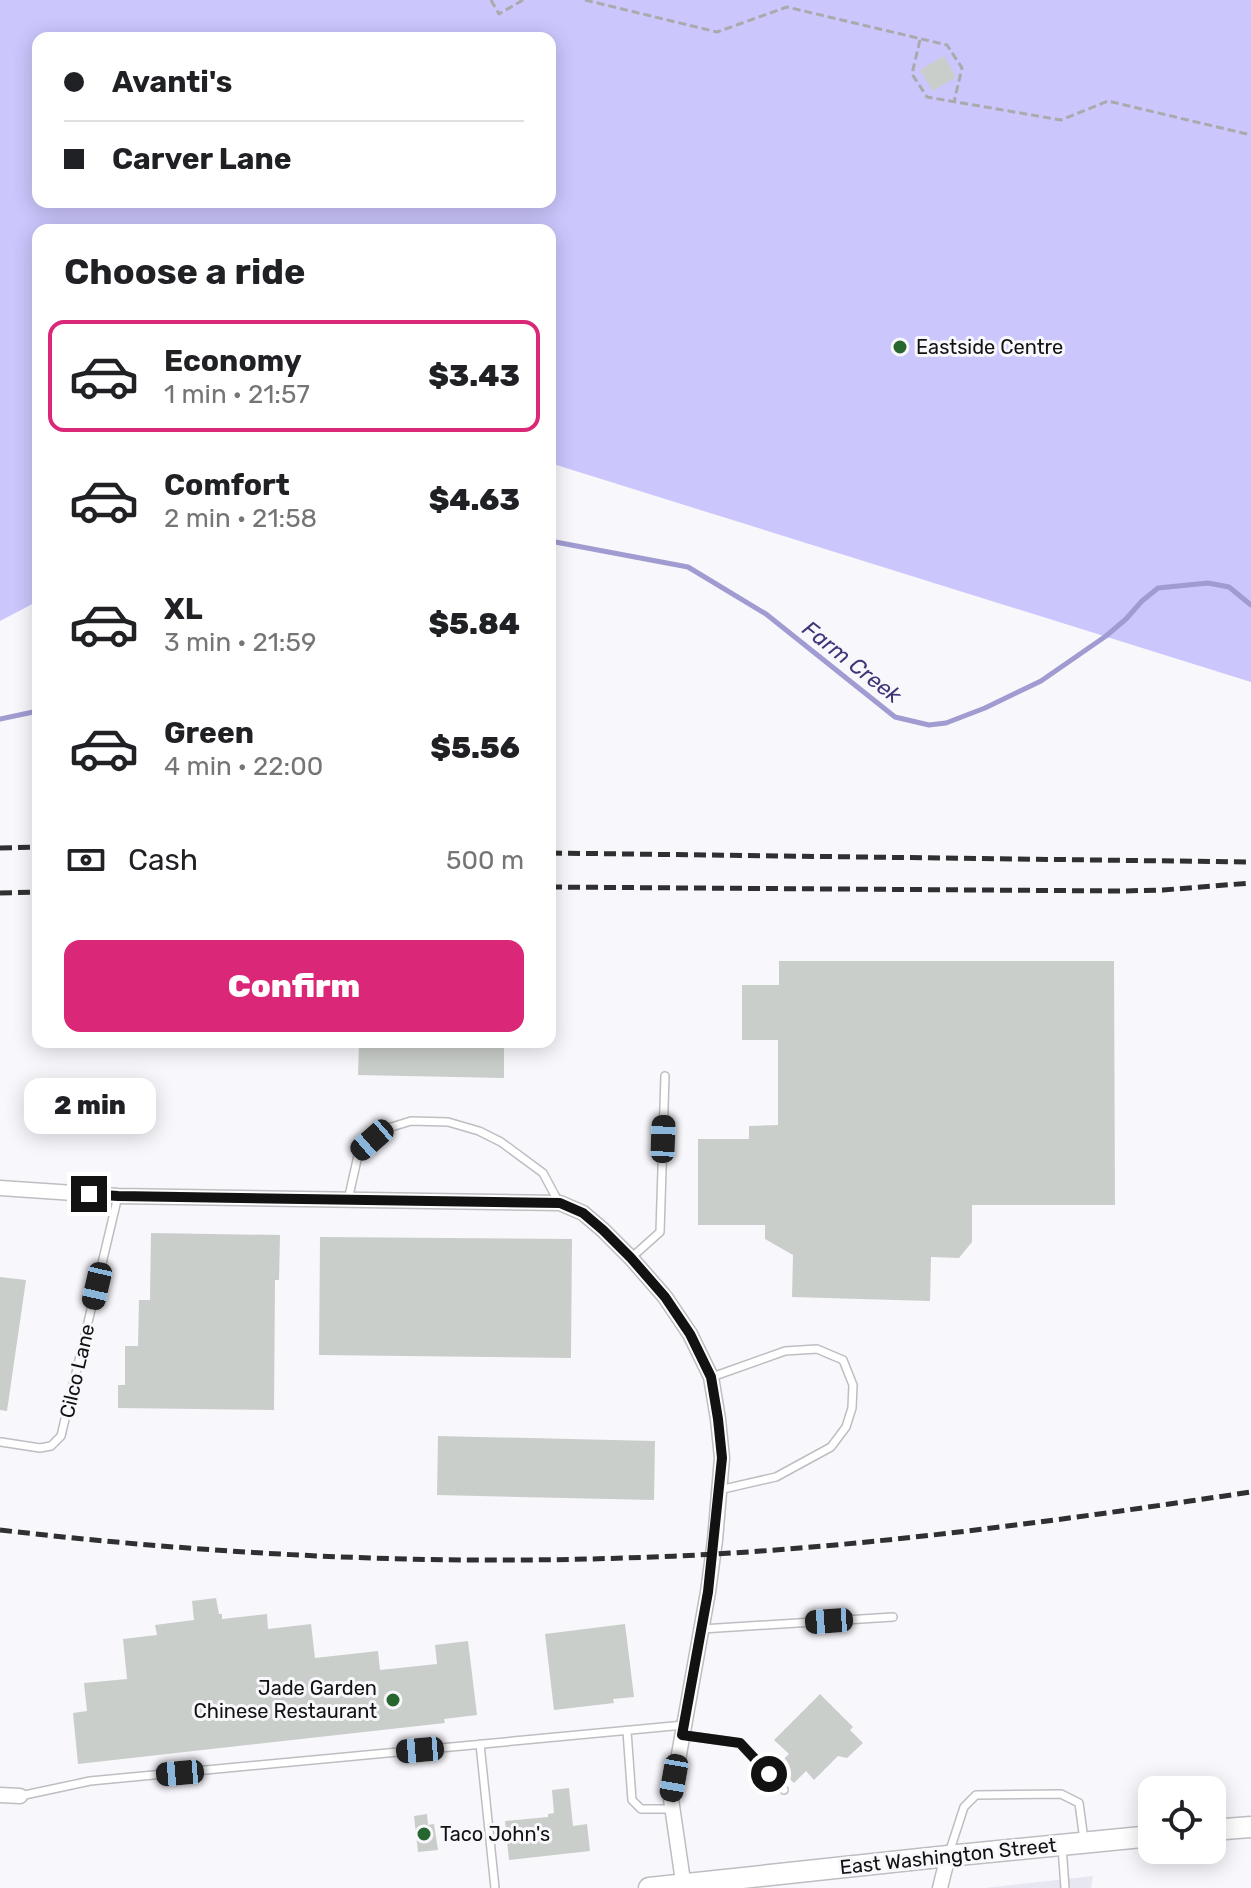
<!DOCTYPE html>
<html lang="en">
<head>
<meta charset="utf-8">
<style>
	:root { --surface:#fff; --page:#f6f6f6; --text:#202124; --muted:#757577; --line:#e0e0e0; --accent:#db2777 }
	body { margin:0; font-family:Rubik,sans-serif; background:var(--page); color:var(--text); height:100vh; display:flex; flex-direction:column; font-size:30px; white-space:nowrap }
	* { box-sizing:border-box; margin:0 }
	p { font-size:26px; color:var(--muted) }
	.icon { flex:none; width:44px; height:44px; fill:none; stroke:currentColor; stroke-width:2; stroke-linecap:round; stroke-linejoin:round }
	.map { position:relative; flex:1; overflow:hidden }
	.sheet { position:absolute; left:32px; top:224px; width:524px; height:824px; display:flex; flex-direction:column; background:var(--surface); border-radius:16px; box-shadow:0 4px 20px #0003 }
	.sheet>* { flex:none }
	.banner { position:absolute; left:32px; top:32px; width:524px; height:176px; border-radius:16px; box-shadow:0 4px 20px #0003; display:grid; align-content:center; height:176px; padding:0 32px; background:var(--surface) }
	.buttons { position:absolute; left:1138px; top:1776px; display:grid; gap:16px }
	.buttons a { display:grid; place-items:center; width:88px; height:88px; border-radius:16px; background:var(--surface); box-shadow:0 4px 20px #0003; font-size:40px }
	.end { position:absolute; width:36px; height:36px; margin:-18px; border:10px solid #121213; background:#fff; box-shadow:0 0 0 4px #fff }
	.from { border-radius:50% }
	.bubble { position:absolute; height:56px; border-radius:16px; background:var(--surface); box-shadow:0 4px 20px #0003; font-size:26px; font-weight:800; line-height:56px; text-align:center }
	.car { position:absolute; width:24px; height:48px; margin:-24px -12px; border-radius:10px; box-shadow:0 0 6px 2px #0007; background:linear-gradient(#222 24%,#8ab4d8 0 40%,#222 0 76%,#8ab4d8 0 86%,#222 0) }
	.banner b { display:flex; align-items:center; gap:28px; height:76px; font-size:30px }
	.banner b+b { border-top:2px solid var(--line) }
	.banner i { width:20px; height:20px; background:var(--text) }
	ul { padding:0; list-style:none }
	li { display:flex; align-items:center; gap:24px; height:112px; margin:0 16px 12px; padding:0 16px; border:4px solid transparent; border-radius:16px }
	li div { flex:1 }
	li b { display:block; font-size:30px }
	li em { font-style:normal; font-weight:800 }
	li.on { border-color:var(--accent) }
	li>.icon { width:72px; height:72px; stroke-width:1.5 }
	h2 { padding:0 32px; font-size:36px; line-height:96px }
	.pay { display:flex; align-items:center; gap:20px; height:88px; padding:0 32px; font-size:30px }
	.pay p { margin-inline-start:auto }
	.button { display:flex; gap:16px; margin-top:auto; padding:16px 32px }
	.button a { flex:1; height:92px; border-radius:16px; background:var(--accent); color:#fff; font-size:32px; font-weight:800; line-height:92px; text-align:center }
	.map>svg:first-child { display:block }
	.built { fill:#e7e7f2 }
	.grass { fill:#cbc6fc; fill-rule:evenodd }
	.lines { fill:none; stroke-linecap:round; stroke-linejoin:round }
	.stream { stroke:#a09bd1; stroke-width:5 }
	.building { fill:#caceca }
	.lane-casing { stroke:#bebec2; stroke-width:10 }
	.street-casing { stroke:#bebec2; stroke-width:17 }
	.secondary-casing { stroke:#bebec2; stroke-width:23 }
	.path { stroke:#aaaaad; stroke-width:3; stroke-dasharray:8 4; stroke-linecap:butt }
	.lane { stroke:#fff; stroke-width:7 }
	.street { stroke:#fff; stroke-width:14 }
	.secondary { stroke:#fff; stroke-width:20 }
	.rail { stroke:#302f31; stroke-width:5; stroke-dasharray:12 6; stroke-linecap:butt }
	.route { stroke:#121213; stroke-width:10 }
	.poi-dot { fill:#27672f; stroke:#f8f7fc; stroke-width:3 }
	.labels { text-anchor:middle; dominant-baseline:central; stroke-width:6; stroke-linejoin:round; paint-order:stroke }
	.poi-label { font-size:20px; fill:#121213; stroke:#f8f7fc; text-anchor:start }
	.street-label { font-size:20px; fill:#121213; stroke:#f8f7fc }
	.water-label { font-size:22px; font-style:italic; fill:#413576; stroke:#f8f7fc }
</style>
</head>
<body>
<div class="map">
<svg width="1251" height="1888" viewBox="0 0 1251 1888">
	<rect width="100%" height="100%" fill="#f8f7fc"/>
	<path class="built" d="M1093,1876L1091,1888H985Z"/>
	<path class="grass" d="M0,0H1251V682L550,463V230H38V601L0,621ZM38,38H550V202H38Z"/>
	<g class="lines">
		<path class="stream" d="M550,541L688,567L766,614L895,717L929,725L946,723L985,708L1041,681L1106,636L1126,619L1142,601L1158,588L1208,583L1229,587L1251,605
			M0,719L38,711"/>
	</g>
	<path class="building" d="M944,56L956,77L933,91L920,70Z
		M779,961H1114L1115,1205H972V1242L959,1258L931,1257L930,1301L792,1297L793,1255L765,1239V1225H698V1139H749V1126L778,1125V1040H742V985H779Z
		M359,1042H504V1078L358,1075Z
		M151,1233L280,1235L279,1280H275L274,1410L118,1408V1385H125V1346H138L139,1300H150Z
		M320,1237L572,1239L571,1358L319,1355Z
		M0,1277L26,1280L7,1411L0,1410Z
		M438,1436L655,1441L654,1500L437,1495Z
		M216,1598L219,1614H222V1619L267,1614L268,1629L311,1624L315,1658L378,1651L380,1670L437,1664L435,1645L468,1641L477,1715L444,1719L445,1723L78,1764L73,1713L87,1711L84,1683L127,1679L123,1639L157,1635L155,1625L194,1620L192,1601Z
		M625,1624L634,1697L613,1699L614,1703L554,1710L545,1634Z
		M820,1694L853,1727L850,1730L863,1743L847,1758L838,1756L814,1780L806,1771L794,1783L776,1766L789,1754L774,1740Z
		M569,1788L573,1826L587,1824L590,1851L509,1860L505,1821L548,1817V1814L554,1813L552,1790Z
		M427,1814L428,1825L434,1824L438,1850L418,1852L414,1816Z"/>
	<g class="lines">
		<g class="lane-casing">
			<path id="lane" d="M348,1200L359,1151L385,1129L411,1121L448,1122L479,1131L501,1142L543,1173L558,1201
				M631,1258L660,1232L665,1076
				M712,1377L785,1351L817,1349L843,1360L853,1385L852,1408L846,1427L831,1447L776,1477L719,1490
				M1,1442L40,1448L51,1446L61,1436L118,1196
				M702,1629L893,1617
				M627,1731L632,1800L641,1809H672
				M682,1735L740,1743L784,1790
				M480,1744L495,1888
				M20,1796L90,1781L684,1725
				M1062,1846L1065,1888
				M949,1853L964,1807L976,1795L1061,1794L1079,1803L1084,1840"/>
		</g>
		<g class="street-casing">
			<path id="street" d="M0,1188L118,1196L560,1203L583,1213L603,1230L631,1258L665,1297L690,1334L711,1377L718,1419L722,1458L715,1540L708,1592L671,1799L684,1888
				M0,1795L20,1796
				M940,1888L948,1856"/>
		</g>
		<g class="secondary-casing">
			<path id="secondary" d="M1212,1830L1251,1827
				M649,1888L948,1856L1152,1836"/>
		</g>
		<path class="path" d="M491,0L499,14L523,0
			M585,0L717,32L787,7L947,45L962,68L954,102
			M920,40L912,74L927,97L1061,120L1108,101L1251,135"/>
		<use href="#lane" class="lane"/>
		<use href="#street" class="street"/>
		<use href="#secondary" class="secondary"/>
		<path class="rail" d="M0,848L38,847
			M550,853L1251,862
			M550,887L1122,891L1163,890L1251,883
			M0,893L38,892
			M0,1530C208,1554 414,1565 624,1558C834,1552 1043,1523 1251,1492"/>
	</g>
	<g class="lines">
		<path class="route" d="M89,1194L118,1196L560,1203L583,1213L603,1230L631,1258L665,1297L690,1334L711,1377L718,1419L722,1458L708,1592L682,1735L740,1743L769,1774"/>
	</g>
	<g class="poi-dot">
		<circle cx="900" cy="347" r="8"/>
		<circle cx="393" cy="1700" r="8"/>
		<circle cx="424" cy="1834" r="8"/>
	</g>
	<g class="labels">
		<g class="poi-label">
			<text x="916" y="347">Eastside Centre</text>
			<text x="377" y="1688" text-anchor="end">Jade Garden<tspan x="377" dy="23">Chinese Restaurant</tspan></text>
			<text x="440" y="1834">Taco John's</text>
		</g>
		<g class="street-label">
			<text transform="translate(77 1371) rotate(-77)">Cilco Lane</text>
			<text transform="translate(948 1856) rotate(-6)">East Washington Street</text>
		</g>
		<g class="water-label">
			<text transform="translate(852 662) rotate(38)">Farm Creek</text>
		</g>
	</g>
</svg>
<div class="buttons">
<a><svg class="icon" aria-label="locate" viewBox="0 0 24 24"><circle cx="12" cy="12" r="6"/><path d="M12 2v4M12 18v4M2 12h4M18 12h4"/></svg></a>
</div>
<i class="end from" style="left:769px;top:1774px"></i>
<i class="end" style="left:89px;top:1194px"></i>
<div class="bubble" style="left:24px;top:1078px;width:132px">2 min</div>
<i class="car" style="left:663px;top:1139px;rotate:2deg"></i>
<i class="car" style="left:372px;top:1140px;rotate:229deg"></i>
<i class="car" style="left:97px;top:1286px;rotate:193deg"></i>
<i class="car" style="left:829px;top:1621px;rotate:266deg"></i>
<i class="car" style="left:420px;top:1750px;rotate:265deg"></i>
<i class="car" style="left:180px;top:1773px;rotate:265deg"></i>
<i class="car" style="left:674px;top:1778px;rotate:190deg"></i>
<div class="banner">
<b><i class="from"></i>Avanti's</b>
<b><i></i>Carver Lane</b>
</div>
<section class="sheet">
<h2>Choose a ride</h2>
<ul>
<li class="on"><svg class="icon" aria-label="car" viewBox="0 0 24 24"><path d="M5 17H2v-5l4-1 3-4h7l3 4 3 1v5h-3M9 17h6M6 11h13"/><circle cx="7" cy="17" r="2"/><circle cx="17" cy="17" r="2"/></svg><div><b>Economy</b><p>1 min · 21:57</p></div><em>$3.43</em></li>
<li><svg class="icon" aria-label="car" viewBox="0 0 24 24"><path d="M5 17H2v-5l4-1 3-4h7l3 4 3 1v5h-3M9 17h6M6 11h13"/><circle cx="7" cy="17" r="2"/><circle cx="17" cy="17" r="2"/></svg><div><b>Comfort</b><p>2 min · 21:58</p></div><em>$4.63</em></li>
<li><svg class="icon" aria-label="car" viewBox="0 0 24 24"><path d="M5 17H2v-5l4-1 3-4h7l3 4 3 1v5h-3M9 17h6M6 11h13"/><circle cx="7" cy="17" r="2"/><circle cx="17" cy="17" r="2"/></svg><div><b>XL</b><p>3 min · 21:59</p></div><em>$5.84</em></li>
<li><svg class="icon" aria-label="car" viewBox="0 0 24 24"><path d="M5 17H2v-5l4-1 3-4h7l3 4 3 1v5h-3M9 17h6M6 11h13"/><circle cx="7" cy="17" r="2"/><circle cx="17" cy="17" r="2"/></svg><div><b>Green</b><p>4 min · 22:00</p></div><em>$5.56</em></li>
</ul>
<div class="pay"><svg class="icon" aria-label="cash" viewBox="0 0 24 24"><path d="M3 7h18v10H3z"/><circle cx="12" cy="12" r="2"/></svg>Cash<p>500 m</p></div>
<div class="button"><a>Confirm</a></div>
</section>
</div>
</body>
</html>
